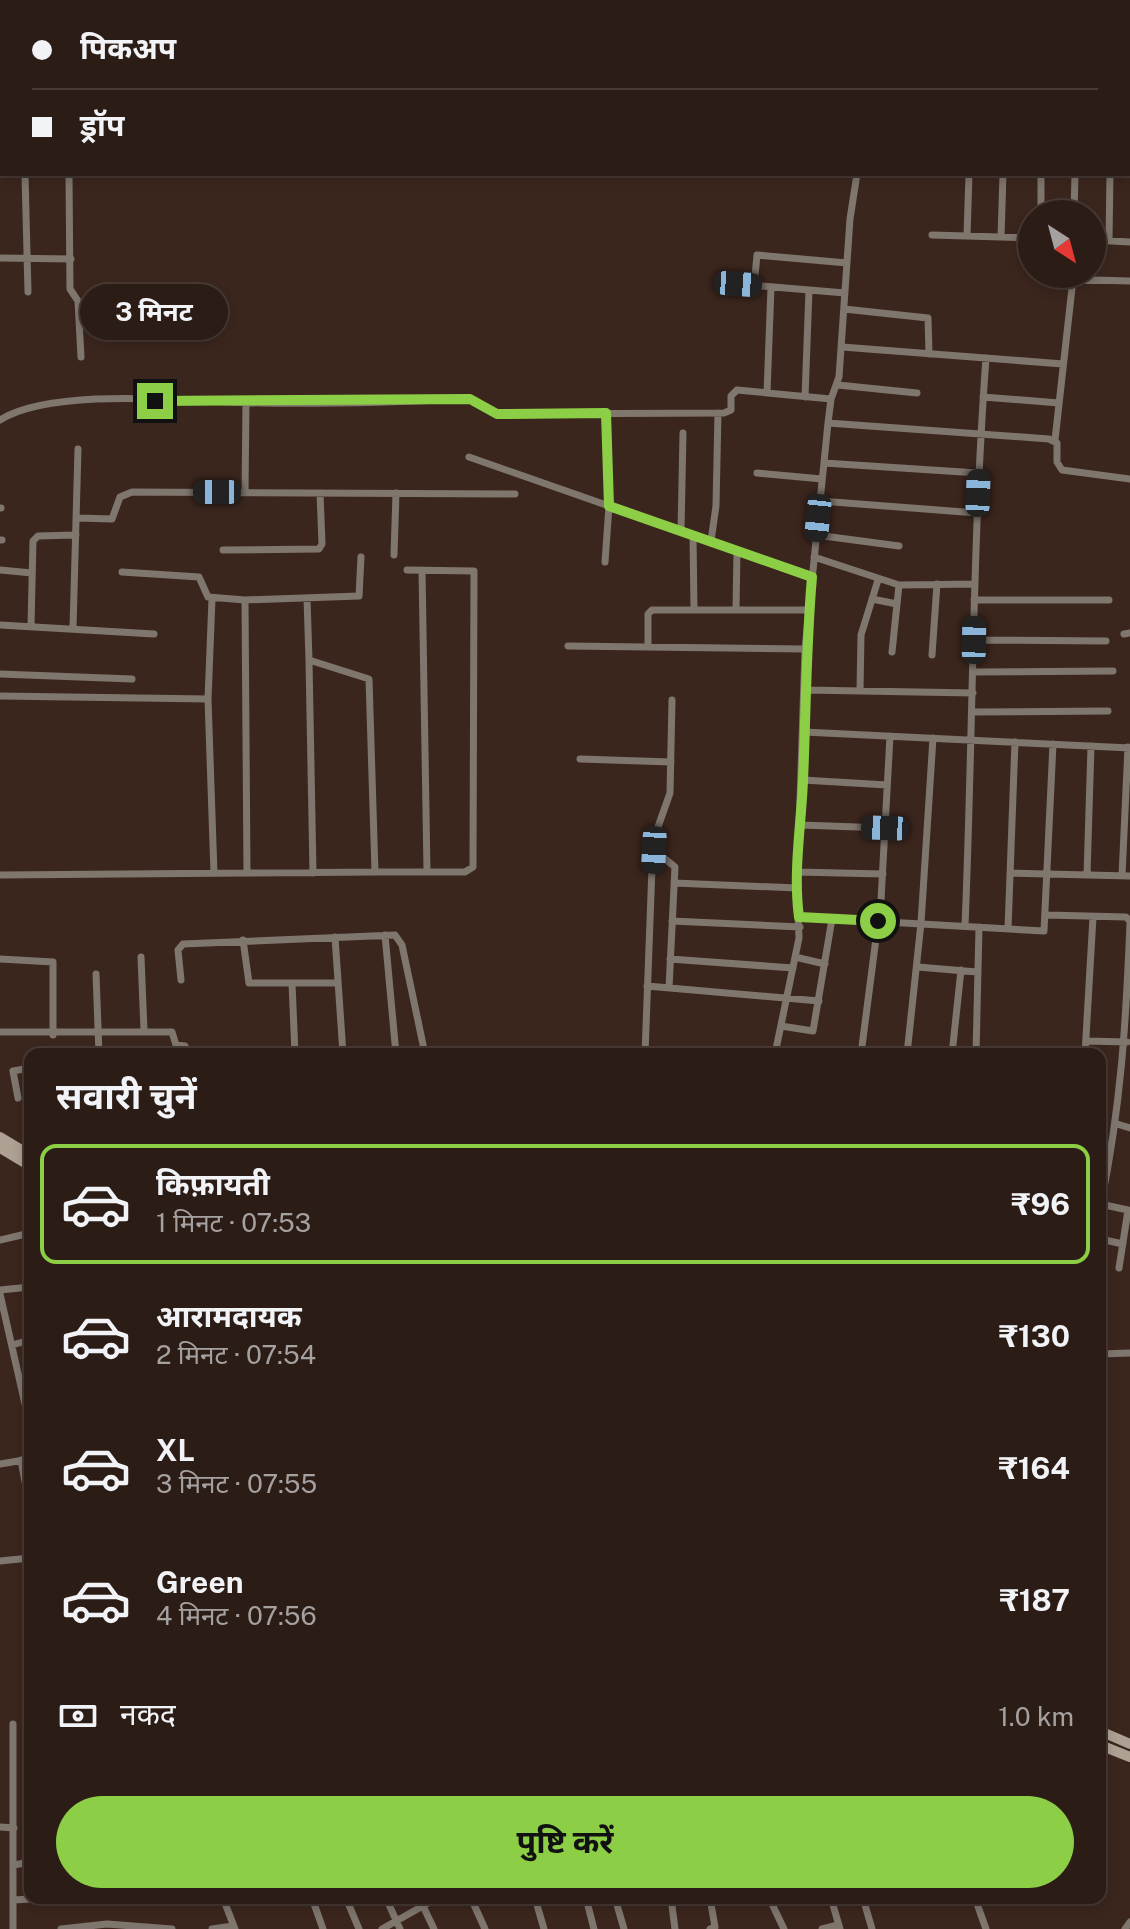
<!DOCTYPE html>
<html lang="hi">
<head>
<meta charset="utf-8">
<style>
	:root { --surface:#2c1c16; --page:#34251f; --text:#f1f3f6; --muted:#a6a1a1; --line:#483a35; --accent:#8cce45 }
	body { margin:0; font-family:"Public Sans","Noto Sans Devanagari",sans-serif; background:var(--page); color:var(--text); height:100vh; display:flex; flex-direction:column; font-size:30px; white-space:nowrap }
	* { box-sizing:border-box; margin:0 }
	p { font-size:26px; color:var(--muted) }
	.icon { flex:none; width:44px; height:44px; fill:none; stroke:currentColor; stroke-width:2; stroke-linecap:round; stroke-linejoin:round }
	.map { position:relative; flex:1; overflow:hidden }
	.sheet { position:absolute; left:24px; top:1048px; width:1082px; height:856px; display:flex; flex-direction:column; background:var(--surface); border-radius:16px; box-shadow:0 4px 12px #0003,0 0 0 2px var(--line) }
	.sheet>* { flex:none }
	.top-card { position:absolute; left:0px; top:0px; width:1130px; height:176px; box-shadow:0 4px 12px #0003,0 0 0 2px var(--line); display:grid; align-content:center; height:176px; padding:0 32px; background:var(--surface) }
	.needle { width:52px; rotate:144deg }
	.fabs { position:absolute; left:1018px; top:200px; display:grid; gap:16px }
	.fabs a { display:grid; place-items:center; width:88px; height:88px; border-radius:50%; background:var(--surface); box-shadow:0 4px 12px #0003,0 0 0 2px var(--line); font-size:40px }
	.end { position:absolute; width:36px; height:36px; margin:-18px; border:10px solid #8cce45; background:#111; box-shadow:0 0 0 4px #111 }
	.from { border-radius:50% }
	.bubble { position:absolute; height:56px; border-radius:28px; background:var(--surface); box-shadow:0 4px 12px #0003,0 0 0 2px var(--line); font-size:26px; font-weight:700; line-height:56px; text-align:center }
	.car { position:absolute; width:24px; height:48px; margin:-24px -12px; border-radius:10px; box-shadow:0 0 6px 2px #0007; background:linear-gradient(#222 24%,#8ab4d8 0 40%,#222 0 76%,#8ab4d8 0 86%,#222 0) }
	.top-card b { display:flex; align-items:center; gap:28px; height:76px; font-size:30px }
	.top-card b+b { border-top:2px solid var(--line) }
	.top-card i { width:20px; height:20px; background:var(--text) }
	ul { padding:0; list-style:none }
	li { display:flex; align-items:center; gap:24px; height:120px; margin:0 16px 12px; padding:0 16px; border:4px solid transparent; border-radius:16px }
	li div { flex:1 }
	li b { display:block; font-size:30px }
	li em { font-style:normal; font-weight:700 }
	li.on { border-color:var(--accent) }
	li>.icon { width:72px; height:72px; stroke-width:1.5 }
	h2 { padding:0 32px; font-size:36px; line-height:96px }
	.pay { display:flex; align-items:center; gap:20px; height:88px; padding:0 32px; font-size:30px }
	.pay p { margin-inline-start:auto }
	.cta { display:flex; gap:16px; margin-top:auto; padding:16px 32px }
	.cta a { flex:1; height:92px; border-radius:48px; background:var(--accent); color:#111; font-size:32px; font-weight:700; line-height:92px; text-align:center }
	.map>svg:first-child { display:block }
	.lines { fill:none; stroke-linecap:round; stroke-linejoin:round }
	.street { stroke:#7f766e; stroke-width:7 }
	.secondary { stroke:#aea093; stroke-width:10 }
	.route { stroke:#8cce45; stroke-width:10 }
</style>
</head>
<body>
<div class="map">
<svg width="1130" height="1929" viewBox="0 0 1130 1929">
	<rect width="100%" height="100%" fill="#3b261d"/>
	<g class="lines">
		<path class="street" d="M990,0L1007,2
			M40,2V0
			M143,2L144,0
			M233,2V0
			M975,2V0
			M0,13H2
			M1128,20L1130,18
			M0,24H2
			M1128,28L1130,37
			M1128,49L1130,47
			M0,118H2
			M1128,134L1130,133
			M1128,168L1130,167
			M25,174L28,292
			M69,174L70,289L78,301L81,357
			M1041,214V174
			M1074,214L1075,174
			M932,235L1032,238
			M967,236L969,174
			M1001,237L1003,174
			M1092,240L1130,242
			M1109,241L1110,174
			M0,258L71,259
			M1055,279L1130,281
			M738,284L845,293
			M754,286L757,255L847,263
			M844,309L928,318L929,354
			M842,347L1063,364
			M838,385L917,393
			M767,393L771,287
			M805,397L809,290
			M983,397L1059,403
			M831,399L839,377L850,219L857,174
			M0,420C54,386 195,402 261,403C331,404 401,402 470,399L497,414L724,413L731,410V396L737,390L831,399L828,423L1049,439L1057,443V462L1062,470L1130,479
			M1055,440L1073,279
			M469,457L812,577
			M824,463L978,473
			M757,473L822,479
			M245,493L246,403
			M820,501L977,513
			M0,508H1
			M77,518L112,519L120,497L132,492L515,494
			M681,531L683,433
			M693,535L694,609
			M816,535L899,546
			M0,540H2
			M711,541L716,506L718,413
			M223,550L319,549L322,544L320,493
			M394,555L396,493
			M814,557L899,585L975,584
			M605,562L609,506L606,413
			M0,570L32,573
			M422,570L427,871
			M307,598L309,660
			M212,599L208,699L214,873
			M872,599L897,604
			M245,600L359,596L361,557
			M974,600H1109
			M736,609L737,550
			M0,625L154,634
			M31,625L33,541L38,536L76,535
			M73,628L78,449
			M1124,634L1130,633
			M974,640L1106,641
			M568,646L805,649
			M648,647V614L652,610H809
			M892,652L899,585
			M932,655L937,584
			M974,672L1113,671
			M0,674L132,679
			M805,690L973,693
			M860,691L861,635L878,580
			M0,696L208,699
			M973,712L1108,711
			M804,732L1130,748
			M580,759L671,762
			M803,780L887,785
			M800,825L885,828
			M654,850L675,867L669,988
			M375,872H465L473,867L474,571L407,570
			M797,872L883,874
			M247,873L375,872L369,679L309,660L313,873
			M1010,873L1130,876
			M0,875L247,873L245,600L208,597L199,577L122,572
			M1087,875L1091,746
			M1122,876L1128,747
			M674,883L797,888
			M1047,915L1126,917L1130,921
			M799,917L1044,931L1053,744
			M672,921L800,927
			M965,926C973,737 972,547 986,358
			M1008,929L1015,742
			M385,935L396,1054
			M335,937L343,1054
			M243,940L249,983H292
			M141,957L144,1030
			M795,957L825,964
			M0,959L53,962V1035
			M670,959L793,968
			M918,967L977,972
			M96,974L99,1054
			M181,980L178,950L183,944L395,935L402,945L425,1054
			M647,986L819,1001
			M781,1026L813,1031L832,919
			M0,1032H172L176,1045L185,1046L189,1054
			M1087,1041L1127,1042
			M295,1054L292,983H338
			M645,1054L653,841L670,793L672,700
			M775,1054L799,938L797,892L805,649L828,423
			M861,1054L881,900L890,736
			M907,1054L921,923L933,738
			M952,1054L961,970
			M976,1054L979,927
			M1085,1054L1093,917
			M18,1098L13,1071L30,1068
			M1117,1124L1130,1128
			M1100,1204L1128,1210L1119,1268
			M1101,1204C1121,1105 1126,1023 1130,923
			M1100,1239L1123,1244
			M0,1240L30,1233
			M0,1290L30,1287
			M0,1294L30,1426
			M12,1345L30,1340
			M1100,1354L1130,1353
			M21,1460L30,1509
			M0,1464L30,1459
			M0,1561L30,1558
			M0,1827L14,1828
			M14,1865L30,1862
			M223,1898L235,1929
			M312,1898L323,1929
			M346,1898L359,1929
			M386,1898L400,1929
			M471,1898L485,1929
			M535,1898L544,1929
			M586,1898L594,1929
			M615,1898L624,1929
			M671,1898L675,1929
			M710,1898L715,1927L710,1929
			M831,1898L840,1929
			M863,1898L872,1929
			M975,1898L986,1929
			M14,1900L47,1898
			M773,1906L784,1929
			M424,1908L434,1929
			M13,1929V1724
			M61,1929L107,1924L172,1929
			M212,1929L233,1926
			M382,1929L437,1898
			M822,1929L838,1925
			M1125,1929L1130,1922"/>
		<path class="secondary" d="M1083,0L1084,2
			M1128,111L1130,116
			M0,1137L30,1155
			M0,1148L30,1166
			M1100,1731L1130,1744
			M1100,1745L1130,1757"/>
	</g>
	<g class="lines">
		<path class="route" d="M155,401L470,399L497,414L606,413L609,506L812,577C806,645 806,713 803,781C801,827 793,872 799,917L878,921"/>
	</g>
</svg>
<div class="fabs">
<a><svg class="needle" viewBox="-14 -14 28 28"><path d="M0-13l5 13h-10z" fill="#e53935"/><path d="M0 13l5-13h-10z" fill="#a6a1a1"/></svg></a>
</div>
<i class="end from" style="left:878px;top:921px"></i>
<i class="end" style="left:155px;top:401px"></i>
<div class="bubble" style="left:80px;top:284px;width:148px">3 मिनट</div>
<i class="car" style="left:738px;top:284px;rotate:94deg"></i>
<i class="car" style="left:217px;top:492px;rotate:270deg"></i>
<i class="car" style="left:978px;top:493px;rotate:2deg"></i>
<i class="car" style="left:818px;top:518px;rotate:186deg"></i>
<i class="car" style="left:974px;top:640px;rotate:1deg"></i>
<i class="car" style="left:885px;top:828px;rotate:272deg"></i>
<i class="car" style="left:654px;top:850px;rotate:183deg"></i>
<div class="top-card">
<b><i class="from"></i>पिकअप</b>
<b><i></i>ड्रॉप</b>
</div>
<section class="sheet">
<h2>सवारी चुनें</h2>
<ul>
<li class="on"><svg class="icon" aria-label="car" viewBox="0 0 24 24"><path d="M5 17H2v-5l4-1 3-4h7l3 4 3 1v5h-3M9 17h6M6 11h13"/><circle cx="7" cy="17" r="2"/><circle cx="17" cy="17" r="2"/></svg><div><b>किफ़ायती</b><p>1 मिनट · 07:53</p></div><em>₹96</em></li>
<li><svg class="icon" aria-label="car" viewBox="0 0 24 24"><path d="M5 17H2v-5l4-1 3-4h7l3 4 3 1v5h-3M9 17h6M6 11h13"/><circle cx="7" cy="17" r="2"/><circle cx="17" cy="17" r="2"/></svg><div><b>आरामदायक</b><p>2 मिनट · 07:54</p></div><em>₹130</em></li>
<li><svg class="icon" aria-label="car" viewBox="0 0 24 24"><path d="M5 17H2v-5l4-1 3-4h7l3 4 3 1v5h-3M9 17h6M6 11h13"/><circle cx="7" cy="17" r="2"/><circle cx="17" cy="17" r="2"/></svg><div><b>XL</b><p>3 मिनट · 07:55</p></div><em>₹164</em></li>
<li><svg class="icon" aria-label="car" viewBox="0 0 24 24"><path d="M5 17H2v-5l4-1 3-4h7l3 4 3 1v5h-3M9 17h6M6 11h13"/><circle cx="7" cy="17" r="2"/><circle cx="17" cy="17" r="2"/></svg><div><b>Green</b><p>4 मिनट · 07:56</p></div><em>₹187</em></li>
</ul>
<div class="pay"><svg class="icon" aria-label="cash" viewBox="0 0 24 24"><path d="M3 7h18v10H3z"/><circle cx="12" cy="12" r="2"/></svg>नकद<p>1.0 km</p></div>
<div class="cta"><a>पुष्टि करें</a></div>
</section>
</div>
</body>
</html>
